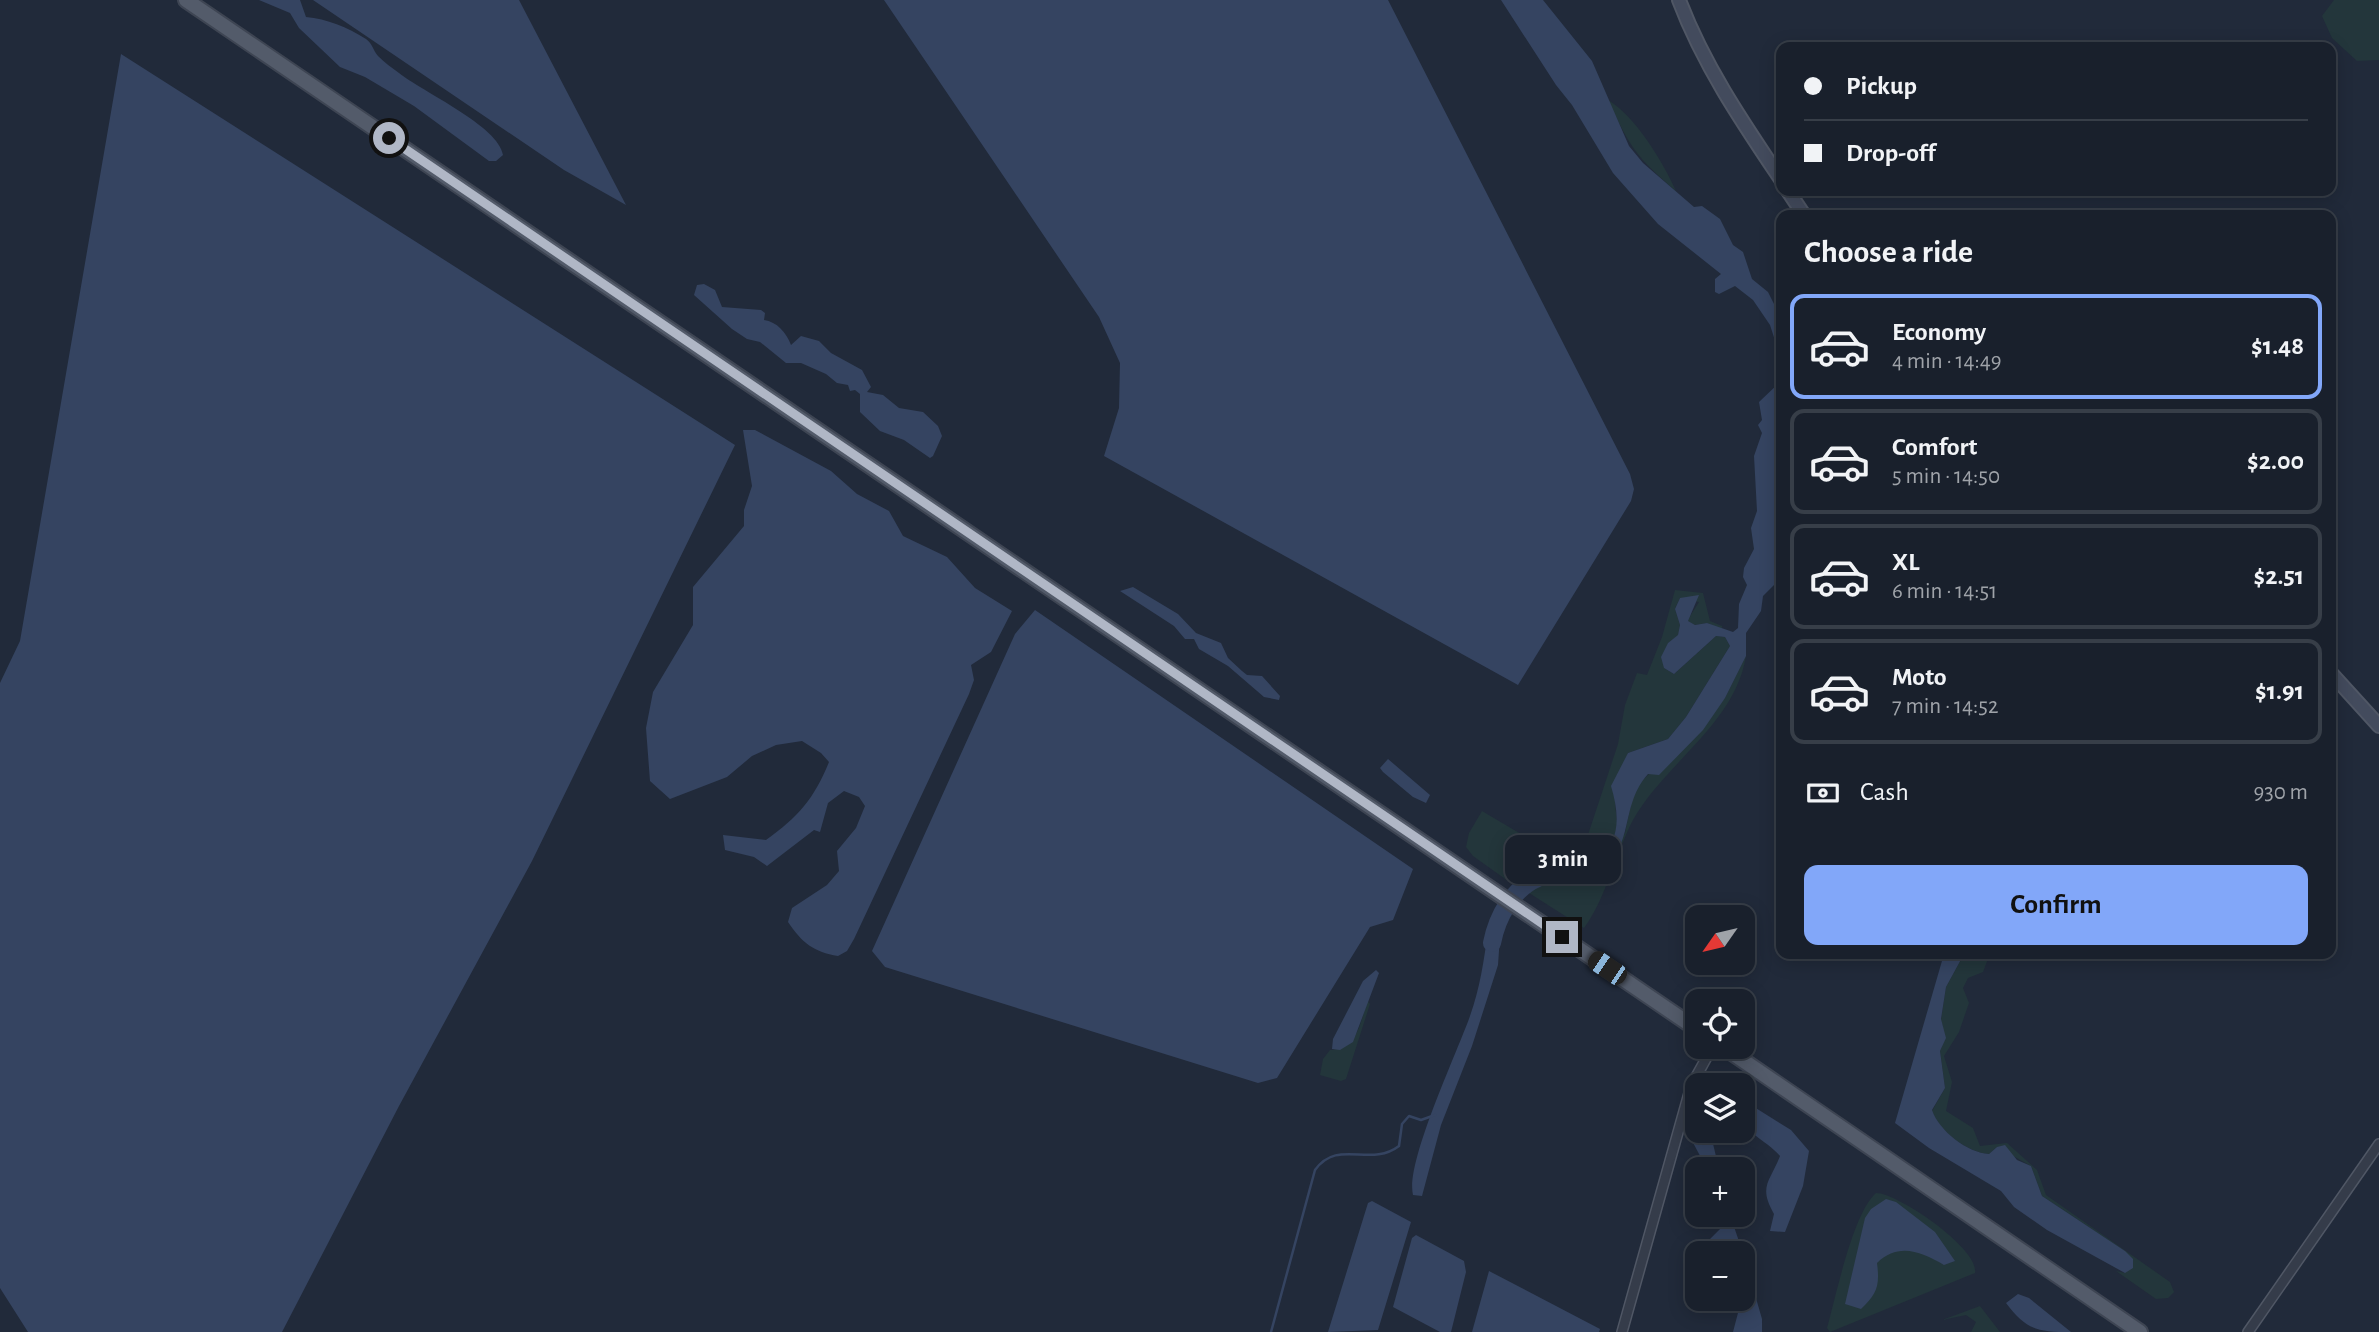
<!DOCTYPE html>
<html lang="en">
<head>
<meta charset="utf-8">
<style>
	:root { --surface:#19202c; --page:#262d38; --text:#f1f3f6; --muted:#9fa3a9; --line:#373e48; --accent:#82a7f9 }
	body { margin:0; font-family:"Alegreya Sans",sans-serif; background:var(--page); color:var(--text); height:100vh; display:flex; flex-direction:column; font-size:26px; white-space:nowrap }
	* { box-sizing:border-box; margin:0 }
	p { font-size:23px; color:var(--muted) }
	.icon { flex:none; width:38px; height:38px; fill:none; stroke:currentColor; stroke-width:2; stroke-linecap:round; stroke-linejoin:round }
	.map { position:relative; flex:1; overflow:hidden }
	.drawer { position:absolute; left:1776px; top:210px; width:560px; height:749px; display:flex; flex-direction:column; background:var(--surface); border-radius:14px; box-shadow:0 4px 18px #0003,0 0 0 2px var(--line) }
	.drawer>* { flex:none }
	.guide { position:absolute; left:1776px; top:42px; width:560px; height:154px; border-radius:14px; box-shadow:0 4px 18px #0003,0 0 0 2px var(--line); display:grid; align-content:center; height:154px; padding:0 28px; background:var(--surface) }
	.needle { width:46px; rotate:236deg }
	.controls { position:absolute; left:1685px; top:905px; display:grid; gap:14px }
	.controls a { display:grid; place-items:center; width:70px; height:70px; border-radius:14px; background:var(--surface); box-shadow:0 4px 18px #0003,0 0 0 2px var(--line); font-size:35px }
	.end { position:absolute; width:32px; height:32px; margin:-16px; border:9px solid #b0b7c6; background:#111; box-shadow:0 0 0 4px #111 }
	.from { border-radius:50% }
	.bubble { position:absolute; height:49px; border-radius:14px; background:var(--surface); box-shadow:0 4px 18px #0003,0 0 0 2px var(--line); font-size:23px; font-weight:700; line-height:49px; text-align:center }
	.car { position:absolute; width:21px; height:42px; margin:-21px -10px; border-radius:9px; box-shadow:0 0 5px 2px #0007; background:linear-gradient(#222 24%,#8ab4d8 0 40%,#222 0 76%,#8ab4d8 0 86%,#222 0) }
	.guide b { display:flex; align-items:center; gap:24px; height:66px; font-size:26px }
	.guide b+b { border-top:2px solid var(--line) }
	.guide i { width:18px; height:18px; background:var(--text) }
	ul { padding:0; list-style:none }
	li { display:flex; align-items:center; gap:21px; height:105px; margin:0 14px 10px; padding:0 14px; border:4px solid var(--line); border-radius:14px }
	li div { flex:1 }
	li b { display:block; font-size:26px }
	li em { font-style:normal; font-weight:700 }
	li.selected { border-color:var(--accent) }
	li>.icon { width:63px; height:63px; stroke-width:1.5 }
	h2 { padding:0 28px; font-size:32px; line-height:84px }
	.pay { display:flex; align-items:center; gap:18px; height:77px; padding:0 28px; font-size:26px }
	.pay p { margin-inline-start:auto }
	.cta { display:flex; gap:14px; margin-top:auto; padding:14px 28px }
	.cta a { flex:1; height:80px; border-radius:14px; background:var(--accent); color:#111; font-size:28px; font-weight:700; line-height:80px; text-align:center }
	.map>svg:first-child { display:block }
	.green { fill:#23363b }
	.water { fill:#354461 }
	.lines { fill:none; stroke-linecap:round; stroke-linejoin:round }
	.stream { stroke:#354461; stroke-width:2.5 }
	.river { stroke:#354461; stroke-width:18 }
	.minor-casing { stroke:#505765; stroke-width:12 }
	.secondary-casing { stroke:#505765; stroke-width:16 }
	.primary-casing { stroke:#3e4553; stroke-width:18 }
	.minor { stroke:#353c4a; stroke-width:9 }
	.secondary { stroke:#434b5d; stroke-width:12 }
	.primary { stroke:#535b6a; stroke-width:14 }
	.route { stroke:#b0b7c6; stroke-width:9 }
</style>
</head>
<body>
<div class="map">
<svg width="2379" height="1332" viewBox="0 0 2379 1332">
	<rect width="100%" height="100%" fill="#212a3a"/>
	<path class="green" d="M2334,0H2379V60L2357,61L2332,38L2322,16Z
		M1608,100C1636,117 1663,162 1676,191C1636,157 1630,147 1608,100Z
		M1675,590L1703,593L1710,621L1722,626V630L1707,623L1695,625L1687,621L1699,602L1680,598L1675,609L1680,625L1678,636L1668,643L1664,668L1674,674L1716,636L1725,637L1730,646L1686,717L1668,739L1628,753C1624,768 1616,786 1615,801C1615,812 1619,822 1616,834C1601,885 1543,853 1515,886L1473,856L1466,847L1469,833L1482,811L1553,853L1562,862L1573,866L1579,862L1618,744L1625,705L1637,673L1647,675L1662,637Z
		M1746,656C1735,724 1665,763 1633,820C1617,850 1605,901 1584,928L1526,891L1559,873L1564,879L1573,880L1600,869L1625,833L1634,789L1725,698Z
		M1964,954L1989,956L1983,972L1968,978L1963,988L1969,1003L1959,1032L1944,1056L1952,1082L1946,1111L1973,1128L1980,1146L2007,1143L2037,1170L2046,1195L2170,1282L2174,1292L2168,1298L2156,1299L2116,1271L2125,1273V1251L2042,1196L2031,1166L1997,1147L1989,1154C1968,1153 1939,1131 1932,1111L1945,1088L1940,1051L1945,1038L1941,1020L1946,987Z
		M1367,1000L1370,1004L1346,1079L1341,1081L1320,1075L1323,1059L1330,1050C1357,1049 1361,1023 1367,1000Z
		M1876,1193C1898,1193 1980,1249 1975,1273L1830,1332L1827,1328C1836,1296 1853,1213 1876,1193Z
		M1980,1306L2000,1332H1971L1976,1322L1966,1315L1942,1320Z"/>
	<path class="water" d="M259,0H300L306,17C327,19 347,27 366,39C372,43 373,50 378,56C384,62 392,68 399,73C421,91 499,126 503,155L496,161H489L414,106L365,77L340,67L299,28L290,13Z
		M313,0H519L626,205L564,170Z
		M884,0H1388L1630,474L1634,489L1631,501L1518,685L1104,456L1119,408L1120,363L1099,317Z
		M1501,0H1543L1592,61L1629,146L1643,163L1694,207L1702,206L1720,219L1733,245L1743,252L1752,279L1768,292L1781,318V359L1770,325L1753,300L1735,286L1719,294L1715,292V279L1721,274L1658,224L1613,173L1572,105L1556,85Z
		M121,54L735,445L532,861L399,1106L282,1332H28L0,1288V683L20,641Z
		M704,284L715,290L722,307L761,310L765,313L764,320C777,322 786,332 791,345L801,336L819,341L831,353L862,370L871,387L867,392L883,395L899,408L923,412L938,426L942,436L933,456L930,458L904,440L880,431L860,412V394L855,390L850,391L848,385L837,383L826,374L801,363H786L760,342L747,339L732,329L694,295L697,285Z
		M1781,381V578L1763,596L1761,611L1746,633V656L1725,698L1703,730L1659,775L1648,774C1615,811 1641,857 1583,877C1573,880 1567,881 1558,873L1522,893L1515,886C1532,867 1553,869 1576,868C1582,868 1590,864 1596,860C1622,842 1619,813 1611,786L1628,753L1668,739L1686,717L1730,646L1725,637L1716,636L1674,674L1664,668L1661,657L1668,643L1678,635L1680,625L1675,609L1680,598L1699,595L1688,621L1695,625L1707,623L1733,632L1738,628L1739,604L1747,585L1743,577L1744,568L1754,549L1751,528L1757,511L1754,456L1762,433L1758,425L1762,420L1759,402Z
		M743,430H755L831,471L857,494L889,511L903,536L947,557L975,588L1012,611L991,652L971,665L974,680L969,694L854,939L847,951L838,956C814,952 802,943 788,922L792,908L827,885L839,871L837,851L856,828L865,806L859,797L844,791L828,803L820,832L814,830L767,866L754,857L725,850L723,835L766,840C798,817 814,799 829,762L821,753L802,741L776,745L752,756L727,777L670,799L650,781L646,728L653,692L693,625V587L744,526V510L752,486Z
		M1133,587L1178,614L1196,633L1221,643L1228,658L1242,671L1247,675L1262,676L1280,696L1279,700L1264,697L1228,666L1199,649L1194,639H1185L1174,626L1120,591Z
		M1035,610L1413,869L1393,920L1370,927L1277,1078L1258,1083L885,967L872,951L1015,634Z
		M1388,759L1430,795L1426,803L1413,797L1383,772L1380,768Z
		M1495,919L1501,922L1498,965L1472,1046L1441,1125L1422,1196L1413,1195C1405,1163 1457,1053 1470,1016C1480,988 1484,960 1488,931Z
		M1944,954H1964L1946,987L1941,1019L1946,1038L1940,1051L1945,1088L1932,1110C1939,1131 1968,1153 1989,1154L1997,1147L2005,1145L2017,1160L2031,1166L2042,1196L2125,1251L2133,1259V1268L2125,1273L2047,1230L2014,1207L2001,1191L1929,1148L1895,1123Z
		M1376,970L1379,973L1353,1042L1340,1050L1332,1049L1333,1039L1363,981Z
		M1697,1092L1698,1130L1710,1131L1719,1169H1707L1690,1137Z
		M1751,1105L1791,1130L1809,1151L1803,1186L1785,1232L1770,1231L1774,1214C1758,1186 1770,1182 1780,1156C1765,1138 1743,1136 1743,1108Z
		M1886,1199L1896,1202L1935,1232L1955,1261L1944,1265C1921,1252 1899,1242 1877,1263C1880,1286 1877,1294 1861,1309L1845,1304L1865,1218L1871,1209Z
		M1372,1201L1411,1222L1378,1330L1328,1332L1368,1203Z
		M1712,1215H1730L1743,1253H1704L1710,1239L1723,1226Z
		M1416,1235L1464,1261L1466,1272L1451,1332H1440L1393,1307L1412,1238Z
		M1743,1253L1762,1319V1332H1733L1739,1309L1732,1299L1743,1298Z
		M1489,1271L1600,1329L1599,1332H1472Z
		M2018,1294L2029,1298L2071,1332C2038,1332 2026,1330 2006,1303Z"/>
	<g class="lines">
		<path class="stream" d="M1271,1332L1315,1170C1338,1138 1370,1168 1399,1146L1402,1124L1409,1116L1421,1120L1435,1115"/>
		<path class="river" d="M1492,943C1497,917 1512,889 1538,878"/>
		<g class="minor-casing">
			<path id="minor" d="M1622,1332L1691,1086L1713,1046
				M2248,1332L2379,1144"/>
		</g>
		<g class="secondary-casing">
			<path id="secondary" d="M1679,0C1704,66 1743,123 1782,181
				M1788,191L1804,215
				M2331,673L2379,726"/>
		</g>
		<g class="primary-casing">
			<path id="primary" d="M186,0L1698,1030
				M1722,1046L2140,1332"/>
		</g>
		<use href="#minor" class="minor"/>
		<use href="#secondary" class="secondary"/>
		<use href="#primary" class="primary"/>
	</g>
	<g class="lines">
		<path class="route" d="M389,138L1562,937"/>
	</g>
</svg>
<div class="controls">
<a><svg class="needle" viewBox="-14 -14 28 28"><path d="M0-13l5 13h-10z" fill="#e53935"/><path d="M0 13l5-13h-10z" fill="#9fa3a9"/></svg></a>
<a><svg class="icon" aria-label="locate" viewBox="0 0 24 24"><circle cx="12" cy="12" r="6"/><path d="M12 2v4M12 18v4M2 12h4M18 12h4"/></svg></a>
<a><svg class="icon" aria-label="layers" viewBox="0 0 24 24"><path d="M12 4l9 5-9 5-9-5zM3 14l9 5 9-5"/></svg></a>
<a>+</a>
<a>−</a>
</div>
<i class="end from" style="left:389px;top:138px"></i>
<i class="end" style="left:1562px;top:937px"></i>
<div class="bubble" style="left:1505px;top:835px;width:116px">3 min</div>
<i class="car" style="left:1607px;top:968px;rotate:304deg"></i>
<div class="guide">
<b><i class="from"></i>Pickup</b>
<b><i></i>Drop-off</b>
</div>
<section class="drawer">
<h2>Choose a ride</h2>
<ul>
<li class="selected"><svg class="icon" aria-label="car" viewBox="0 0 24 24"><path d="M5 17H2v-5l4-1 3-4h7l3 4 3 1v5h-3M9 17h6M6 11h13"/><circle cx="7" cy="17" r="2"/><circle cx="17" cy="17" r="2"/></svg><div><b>Economy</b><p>4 min · 14:49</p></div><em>$1.48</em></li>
<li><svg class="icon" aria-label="car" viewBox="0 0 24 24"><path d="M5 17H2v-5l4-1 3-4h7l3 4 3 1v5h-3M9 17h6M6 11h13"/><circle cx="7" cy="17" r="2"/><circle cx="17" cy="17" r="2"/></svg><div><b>Comfort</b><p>5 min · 14:50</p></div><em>$2.00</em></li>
<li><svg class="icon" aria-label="car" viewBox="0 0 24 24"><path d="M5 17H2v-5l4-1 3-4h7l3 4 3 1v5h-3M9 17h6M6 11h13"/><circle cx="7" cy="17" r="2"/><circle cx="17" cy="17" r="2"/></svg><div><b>XL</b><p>6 min · 14:51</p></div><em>$2.51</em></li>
<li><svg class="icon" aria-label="car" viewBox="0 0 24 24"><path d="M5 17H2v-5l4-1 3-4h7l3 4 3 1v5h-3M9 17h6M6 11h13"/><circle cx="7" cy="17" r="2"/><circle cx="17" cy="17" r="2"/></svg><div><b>Moto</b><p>7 min · 14:52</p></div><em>$1.91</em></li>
</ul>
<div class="pay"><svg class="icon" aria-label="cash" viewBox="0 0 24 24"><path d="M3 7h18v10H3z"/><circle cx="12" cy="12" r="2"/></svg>Cash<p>930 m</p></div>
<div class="cta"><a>Confirm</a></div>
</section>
</div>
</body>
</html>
